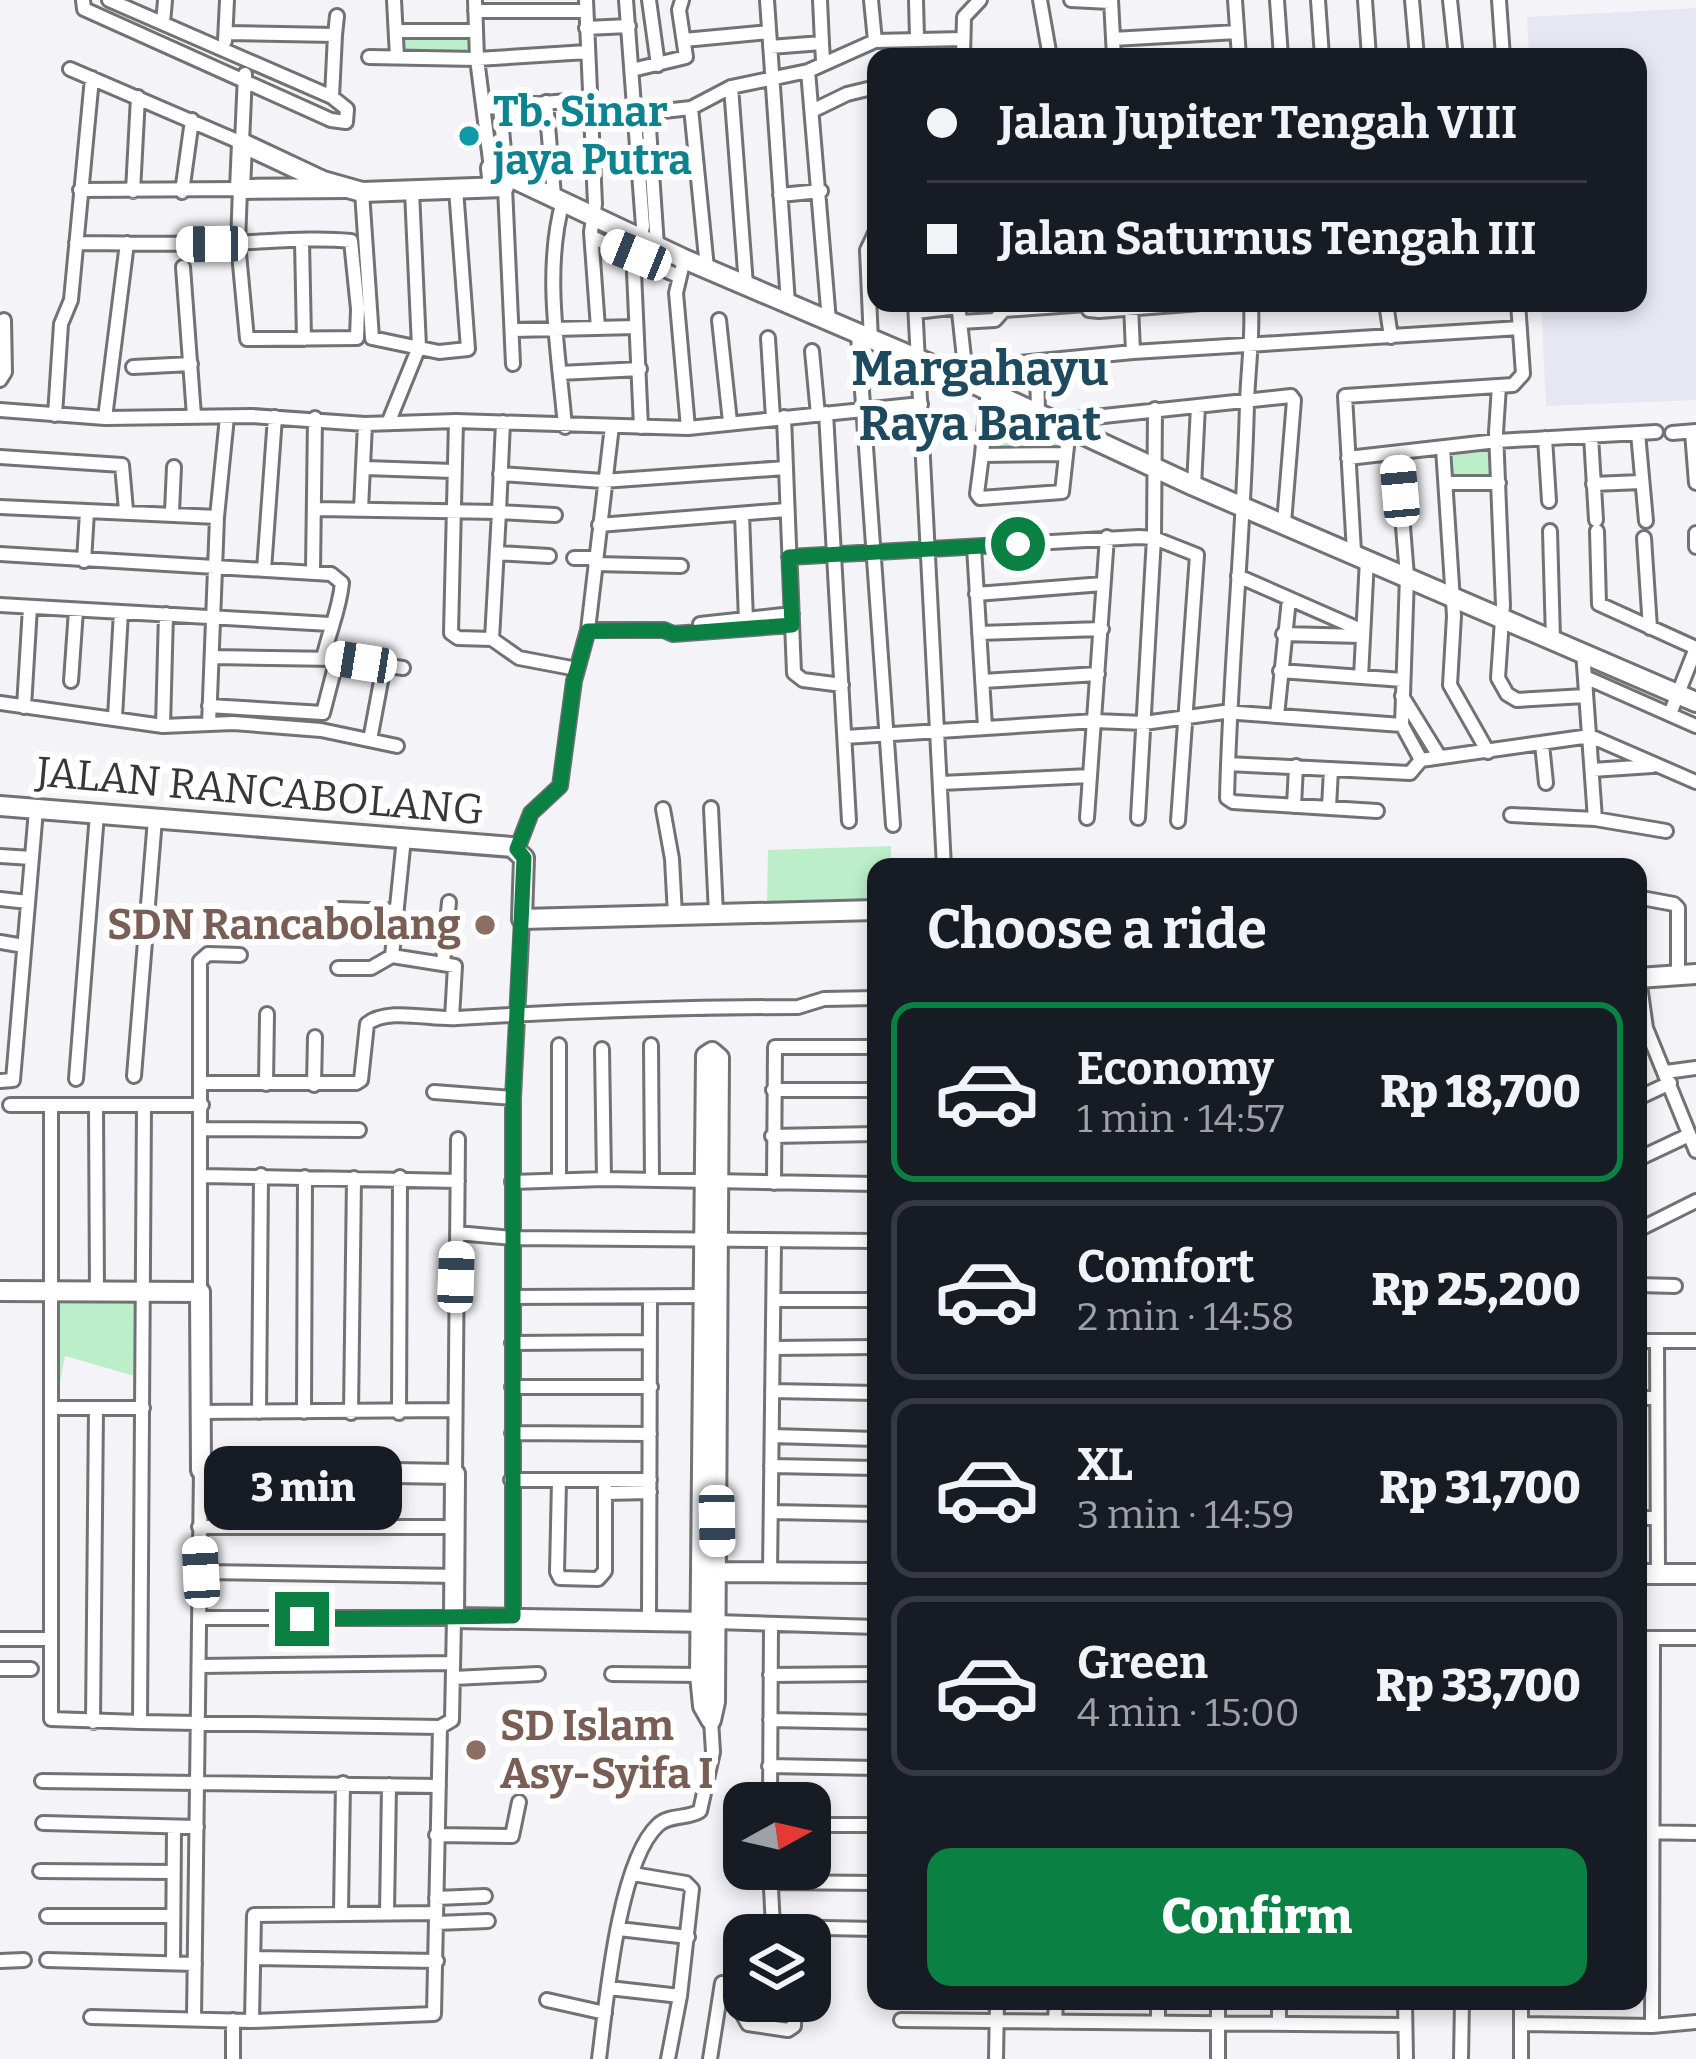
<!DOCTYPE html>
<html lang="en">
<head>
<meta charset="utf-8">
<style>
	:root { --surface:#171b24; --page:#20242c; --text:#f1f3f6; --muted:#9ea1a6; --line:#363941; --accent:#0b8043 }
	body { margin:0; font-family:Bitter,serif; background:var(--page); color:var(--text); height:100vh; display:flex; flex-direction:column; font-size:45px; white-space:nowrap }
	* { box-sizing:border-box; margin:0 }
	p { font-size:39px; color:var(--muted) }
	.icon { flex:none; width:66px; height:66px; fill:none; stroke:currentColor; stroke-width:2; stroke-linecap:round; stroke-linejoin:round }
	.map { position:relative; flex:1; overflow:hidden }
	.details { position:absolute; left:867px; top:858px; width:780px; height:1152px; display:flex; flex-direction:column; background:var(--surface); border-radius:24px; box-shadow:0 6px 18px #0003 }
	.details>* { flex:none }
	.top-card { position:absolute; left:867px; top:48px; width:780px; height:264px; border-radius:24px; box-shadow:0 6px 18px #0003; display:grid; align-content:center; height:264px; padding:0 60px; background:var(--surface) }
	.needle { width:78px; rotate:82deg }
	.tools { position:absolute; left:723px; top:1782px; display:grid; gap:24px }
	.tools a { display:grid; place-items:center; width:108px; height:108px; border-radius:24px; background:var(--surface); box-shadow:0 6px 18px #0003; font-size:60px }
	.end { position:absolute; width:54px; height:54px; margin:-27px; border:15px solid #0b8043; background:#fff; box-shadow:0 0 0 6px #fff }
	.from { border-radius:50% }
	.bubble { position:absolute; height:84px; border-radius:24px; background:var(--surface); box-shadow:0 6px 18px #0003; font-size:39px; font-weight:800; line-height:84px; text-align:center }
	.car { position:absolute; width:36px; height:72px; margin:-36px -18px; border-radius:15px; box-shadow:0 0 9px 3px #0007; background:linear-gradient(#fff 24%,#345 0 40%,#fff 0 76%,#345 0 86%,#fff 0) }
	.top-card b { display:flex; align-items:center; gap:42px; height:114px; font-size:45px }
	.top-card b+b { border-top:3px solid var(--line) }
	.top-card i { width:30px; height:30px; background:var(--text) }
	ul { padding:0; list-style:none }
	li { display:flex; align-items:center; gap:36px; height:180px; margin:0 24px 18px; padding:0 36px; border:6px solid var(--line); border-radius:24px }
	li div { flex:1 }
	li b { display:block; font-size:45px }
	li em { font-style:normal; font-weight:800 }
	li.selected { border-color:var(--accent) }
	li>.icon { width:108px; height:108px; stroke-width:1.5 }
	h2 { padding:0 60px; font-size:54px; line-height:144px }
	.cta { display:flex; gap:24px; margin-top:auto; padding:24px 60px }
	.cta a { flex:1; height:138px; border-radius:24px; background:var(--accent); color:#fff; font-size:48px; font-weight:800; line-height:138px; text-align:center }
	.map>svg:first-child { display:block }
	.built { fill:#e6e7f2 }
	.green { fill:#bceeca }
	.lines { fill:none; stroke-linecap:round; stroke-linejoin:round }
	.street-casing { stroke:#727276; stroke-width:18 }
	.secondary-casing { stroke:#727276; stroke-width:24 }
	.street { stroke:#fff; stroke-width:12 }
	.secondary { stroke:#fff; stroke-width:18 }
	.route { stroke:#0b8043; stroke-width:15 }
	.culture-dot { fill:#0f9aa8; stroke:#fff; stroke-width:4.5 }
	.education-dot { fill:#8d6e63; stroke:#fff; stroke-width:4.5 }
	.labels { text-anchor:middle; dominant-baseline:central; stroke-width:12; stroke-linejoin:round; paint-order:stroke }
	.culture-label { font-size:42px; font-weight:bold; fill:#0d838f; stroke:#fff; text-anchor:start }
	.street-label { font-size:42px; fill:#373739; stroke:#fff }
	.education-label { font-size:42px; font-weight:bold; fill:#785e54; stroke:#fff; text-anchor:end }
	.quarter-label { font-size:48px; font-weight:bold; fill:#1d4a5f; stroke:#fff }
</style>
</head>
<body>
<div class="map">
<svg width="1696" height="2059" viewBox="0 0 1696 2059">
	<rect width="100%" height="100%" fill="#f4f4f8"/>
	<path class="built" d="M1696,8V400L1546,406L1541,303H1638V57H1529L1527,17Z"/>
	<path class="green" d="M473,35L472,54H401L402,39Z
		M1005,404L1065,430L1062,448L990,450L991,412Z
		M1492,445L1494,478L1448,480L1446,451Z
		M891,846V867H876V902L767,906L768,850Z
		M55,1296L139,1297L138,1377L65,1356L60,1383L54,1382Z"/>
	<g class="lines">
		<g class="street-casing">
			<path id="street" d="M83,0L84,9L331,120L346,122L347,109L332,97L109,0
				M394,0L397,57
				M475,0L477,59L491,168
				M586,0L595,204L591,232L598,328
				M626,0L643,226L634,272L641,427
				M649,0L658,65
				M767,0L788,303
				M820,0L822,43
				M871,0L875,41
				M916,0L917,38
				M1040,0L1050,57
				M1071,0L1110,2
				M1111,0L1114,57
				M1235,0L1239,57
				M1277,0L1281,57
				M1318,0L1322,57
				M1365,0L1369,57
				M1412,0L1417,57
				M1450,0L1456,57
				M1499,0L1503,57
				M475,11H585
				M163,23L165,0
				M586,28L629,26
				M396,31H475
				M226,33L335,35L332,97
				M335,35L337,16
				M1113,39L1237,32
				M684,40L769,32
				M225,41L227,0
				M770,47L822,43L823,61
				M369,57L477,59L587,52
				M963,57L964,17L980,0
				M70,69L242,143L245,74
				M632,70L686,57L679,10L682,0
				M808,71L829,321
				M731,87L746,285
				M546,102L554,196
				M500,107L506,173
				M484,108L591,99
				M691,108L707,268
				M812,111L847,94L876,87
				M648,113L657,246
				M636,114L691,108L731,87L808,71L875,41L963,39
				M505,187L513,364
				M133,191L138,97
				M182,192L192,120
				M362,192L372,338L439,352L468,349L456,189
				M780,195L821,191
				M563,201C543,272 559,354 565,427
				M592,237L678,276
				M302,241L304,339
				M76,243C127,243 177,245 228,243C268,242 311,237 351,241L358,309L357,338L247,339L238,243L240,189L80,190
				M684,259L676,293L688,428
				M183,267L194,416
				M915,303L944,867
				M958,303L965,367
				M1251,303C1253,338 1248,369 1247,403C1244,535 1230,666 1227,798L1233,802L1377,811
				M1386,303L1391,337
				M1131,304L1133,352
				M1004,310L1086,304L1089,310L1099,311L1201,303
				M916,312L958,307
				M719,320L730,422
				M960,322L995,320L1004,310V304
				M513,330L636,327
				M858,335L893,825
				M768,338L773,418
				M871,341L867,250L876,231
				M812,351L818,415
				M1037,362L1038,414
				M990,366L982,455L1066,454
				M133,367L191,364
				M945,370L1133,352L1520,328
				M560,373L640,369
				M0,380L5,372L4,320
				M1499,386L1496,432L1503,605L1498,678L1507,694L1517,700L1585,696
				M0,410L105,418L252,416L365,424L456,421L688,428L921,404
				M826,413L849,821
				M55,415L61,324L71,300L92,78
				M784,417L794,673L803,680L842,685
				M105,418L127,243
				M389,421L419,347L412,191
				M456,421L451,633L458,638L492,639L519,658L577,669
				M1057,421L1291,396L1294,400L1284,523
				M1692,432L1696,483
				M1638,433L1646,521
				M1672,433L1696,431
				M1591,436L1596,520
				M1545,438L1549,501
				M1443,448L1454,616L1450,685L1488,752
				M1397,453L1407,576L1402,725L1421,760
				M982,455L977,494L980,498L1062,492L1069,428
				M0,457L122,465L126,510
				M1348,458L1497,441L1656,432
				M365,468L453,471
				M500,474L603,481L785,468
				M1446,483H1499
				M1593,484L1641,482
				M1194,486L1198,406
				M0,507L217,517
				M316,509L499,512L503,422
				M361,509L365,424
				M172,512L174,467
				M742,514L746,621
				M599,525L786,510
				M1550,531L1553,639
				M1597,531L1599,604L1696,648L1670,714
				M1696,533V547
				M1644,538L1650,628
				M974,547L985,727
				M1354,552L1345,396L1513,385L1523,374L1518,303
				M497,553L549,556
				M0,554L331,574L342,583C339,612 329,631 323,659
				M789,557L1139,537L1154,538L1197,555L1178,821
				M574,558H595
				M84,561L87,512
				M595,564L681,566
				M264,570L275,417
				M313,571L315,418
				M1238,576L1361,630
				M976,594L1103,584
				M0,605L330,624
				M700,624L792,614
				M588,630H664L673,634L792,625
				M979,633L1102,629
				M1283,634L1361,636
				M492,639L499,512L555,515
				M1583,651L1595,819
				M213,657L337,659L403,668
				M1280,671L1403,680
				M1361,677L1367,559
				M1585,677L1696,726
				M71,681L76,610
				M983,681L1098,674
				M1402,696L1439,756
				M0,703L163,726L233,723L321,730L397,746
				M209,706L323,713L337,659
				M24,707L30,607
				M1277,716L1289,599
				M115,717L121,612
				M209,724L217,517L227,417
				M163,726L166,614
				M845,737L1095,721L1144,723L1224,712L1402,725
				M370,740L384,665
				M1542,744L1546,783
				M1421,760L1590,736L1696,782
				M1228,764L1410,773L1421,760
				M1592,770L1652,766
				M941,783L1090,776
				M1294,806L1296,766
				M711,808L716,914
				M1329,808L1331,769
				M663,809L672,859L675,915
				M1511,815L1595,819L1666,831
				M1087,818L1107,537
				M1138,818L1154,538L1155,409
				M404,838L392,956L455,966L452,1018
				M517,849L531,813L560,786L574,681L588,630L612,426
				M0,856L32,858
				M0,899L28,902
				M1647,899L1674,904L1678,908V975
				M340,909L395,911
				M0,942L24,946
				M443,963L449,902
				M338,968H371L392,956
				M1639,978L1646,1028L1696,1151
				M559,1045V1180
				M651,1045L652,1180
				M602,1049L604,1179
				M1666,1072L1696,1068
				M134,1076L155,819
				M76,1079L97,814
				M0,1081L13,1080L36,810
				M201,1083H356L361,1080L367,1024C388,1007 431,1020 457,1018C571,1011 684,1007 798,1007L824,999L876,998
				M266,1084L267,1014
				M314,1085L315,1037
				M773,1090H876
				M434,1092L513,1098
				M1638,1098L1670,1083
				M10,1105H202
				M144,1105L140,1722L440,1727
				M51,1106V1719L140,1722
				M96,1106L97,1292
				M203,1129L359,1130
				M772,1136L876,1134
				M1638,1159L1689,1135
				M203,1176L458,1181
				M512,1182L604,1179L876,1184
				M774,1183L775,1047H876
				M1638,1230L1696,1201
				M457,1233L512,1238L876,1241
				M1638,1285L1675,1286
				M200,1292V961L208,954L240,955
				M513,1297L706,1296
				M774,1300H876
				M1638,1341H1696
				M1657,1341L1658,1574
				M512,1343L650,1342
				M773,1348L876,1347
				M512,1387H651
				M772,1391L876,1393
				M1638,1398H1656
				M51,1408H143
				M200,1412L453,1410
				M259,1412L261,1175
				M304,1412L305,1177
				M351,1413L354,1178
				M399,1413L400,1177
				M512,1433L650,1434
				M772,1436L876,1439
				M771,1466L876,1468
				M455,1474L458,1139
				M511,1480H650
				M559,1481L557,1572L560,1578L598,1579L605,1571V1480
				M605,1493L650,1492
				M771,1512L876,1514
				M1638,1518H1657
				M199,1527H455
				M201,1572L457,1576
				M770,1572L774,1241
				M513,1616V1098L522,919
				M649,1618L650,1297
				M716,1622L876,1627
				M1638,1638H1696
				M0,1639H51
				M200,1666L453,1663
				M0,1669H31
				M612,1674L700,1675
				M770,1675L876,1674
				M454,1678L538,1674
				M770,1720L876,1722
				M93,1722L96,1408
				M769,1766L876,1768
				M42,1781L439,1786
				M770,1803L771,1625
				M43,1823L197,1827
				M810,1825H876
				M1638,1832L1696,1833
				M436,1835L512,1836L519,1802
				M770,1869L773,1927L876,1929
				M40,1871L173,1872
				M633,1874L686,1883L692,1889L680,1996L668,2059
				M770,1882L876,1883
				M436,1898L485,1896
				M341,1912L343,1783
				M387,1913L389,1785
				M47,1916H172
				M436,1923L488,1921
				M619,1929L688,1937
				M254,1958L437,1961
				M47,1960L195,1964
				M0,1961L24,1960
				M173,1963L174,1827
				M609,1988L680,1996
				M547,2000L605,2013
				M744,2001L743,2015L748,2024L788,2030L794,2026L795,2001
				M1218,2001V2059
				M1405,2001L1406,2059
				M91,2017L252,2021L434,2014L440,1727L452,1720L454,1618H201
				M194,2019L201,1470
				M901,2020L1405,2025
				M252,2021L254,1915L436,1913
				M1055,2022L1056,2001
				M1158,2023V2001
				M1279,2023V2001
				M1522,2024L1652,2026L1696,2022
				M1652,2026L1653,1638
				M233,2059V2020
				M599,2059C606,2005 618,1862 658,1825C670,1814 688,1819 700,1811L713,1752L711,1720
				M710,2059L722,1983
				M996,2059L997,2001
				M1461,2059L1462,2001
				M1521,2059V2001"/>
		</g>
		<g class="secondary-casing">
			<path id="secondary" d="M493,187L491,168L684,259L944,370L1194,486L1696,702
				M346,188L240,189L242,143L323,181L362,192L504,187
				M0,806L512,847L524,858L522,919L876,910
				M1638,978L1696,974
				M712,1052L719,1058L715,1702L711,1720L703,1706L700,1675L706,1056Z
				M0,1291L200,1292L201,1470L455,1474L454,1618L710,1622
				M708,1572L876,1573
				M1638,1574H1696"/>
		</g>
		<use href="#street" class="street"/>
		<use href="#secondary" class="secondary"/>
	</g>
	<g class="lines">
		<path class="route" d="M302,1619L513,1616V1098L524,858L517,849L531,813L560,786L574,680L588,631L664,630L674,634L792,625L789,557L1018,544"/>
	</g>
	<circle class="culture-dot" cx="469" cy="136" r="12"/>
	<g class="education-dot">
		<circle cx="485" cy="925" r="12"/>
		<circle cx="476" cy="1750" r="12"/>
	</g>
	<g class="labels">
		<g class="culture-label">
			<text x="493" y="112">Tb. Sinar<tspan x="493" dy="48">jaya Putra</tspan></text>
		</g>
		<g class="street-label">
			<text transform="translate(260 791) rotate(5)">JALAN RANCABOLANG</text>
		</g>
		<g class="education-label">
			<text x="461" y="925">SDN Rancabolang</text>
			<text x="500" y="1726" text-anchor="start">SD Islam<tspan x="500" dy="48">Asy-Syifa I</tspan></text>
		</g>
		<g class="quarter-label">
			<text x="980" y="369">Margahayu<tspan x="980" dy="55">Raya Barat</tspan></text>
		</g>
	</g>
</svg>
<div class="tools">
<a><svg class="needle" viewBox="-14 -14 28 28"><path d="M0-13l5 13h-10z" fill="#e53935"/><path d="M0 13l5-13h-10z" fill="#9ea1a6"/></svg></a>
<a><svg class="icon" aria-label="layers" viewBox="0 0 24 24"><path d="M12 4l9 5-9 5-9-5zM3 14l9 5 9-5"/></svg></a>
</div>
<i class="end from" style="left:1018px;top:544px"></i>
<i class="end" style="left:302px;top:1619px"></i>
<div class="bubble" style="left:204px;top:1446px;width:198px">3 min</div>
<i class="car" style="left:212px;top:244px;rotate:269deg"></i>
<i class="car" style="left:636px;top:255px;rotate:292deg"></i>
<i class="car" style="left:1400px;top:491px;rotate:355deg"></i>
<i class="car" style="left:361px;top:662px;rotate:279deg"></i>
<i class="car" style="left:456px;top:1277px;rotate:2deg"></i>
<i class="car" style="left:717px;top:1521px;rotate:179deg"></i>
<i class="car" style="left:201px;top:1572px;rotate:357deg"></i>
<div class="top-card">
<b><i class="from"></i>Jalan Jupiter Tengah VIII</b>
<b><i></i>Jalan Saturnus Tengah III</b>
</div>
<section class="details">
<h2>Choose a ride</h2>
<ul>
<li class="selected"><svg class="icon" aria-label="car" viewBox="0 0 24 24"><path d="M5 17H2v-5l4-1 3-4h7l3 4 3 1v5h-3M9 17h6M6 11h13"/><circle cx="7" cy="17" r="2"/><circle cx="17" cy="17" r="2"/></svg><div><b>Economy</b><p>1 min · 14:57</p></div><em>Rp 18,700</em></li>
<li><svg class="icon" aria-label="car" viewBox="0 0 24 24"><path d="M5 17H2v-5l4-1 3-4h7l3 4 3 1v5h-3M9 17h6M6 11h13"/><circle cx="7" cy="17" r="2"/><circle cx="17" cy="17" r="2"/></svg><div><b>Comfort</b><p>2 min · 14:58</p></div><em>Rp 25,200</em></li>
<li><svg class="icon" aria-label="car" viewBox="0 0 24 24"><path d="M5 17H2v-5l4-1 3-4h7l3 4 3 1v5h-3M9 17h6M6 11h13"/><circle cx="7" cy="17" r="2"/><circle cx="17" cy="17" r="2"/></svg><div><b>XL</b><p>3 min · 14:59</p></div><em>Rp 31,700</em></li>
<li><svg class="icon" aria-label="car" viewBox="0 0 24 24"><path d="M5 17H2v-5l4-1 3-4h7l3 4 3 1v5h-3M9 17h6M6 11h13"/><circle cx="7" cy="17" r="2"/><circle cx="17" cy="17" r="2"/></svg><div><b>Green</b><p>4 min · 15:00</p></div><em>Rp 33,700</em></li>
</ul>
<div class="cta"><a>Confirm</a></div>
</section>
</div>
</body>
</html>
